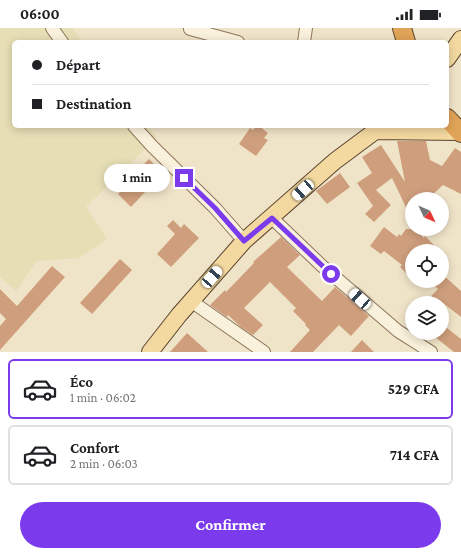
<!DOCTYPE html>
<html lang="fr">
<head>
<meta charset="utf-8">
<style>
	:root { --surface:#fff; --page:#f6f6f6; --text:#202124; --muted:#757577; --line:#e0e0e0; --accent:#7c3aed }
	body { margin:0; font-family:"Crimson Pro",serif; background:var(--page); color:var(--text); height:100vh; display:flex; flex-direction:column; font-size:15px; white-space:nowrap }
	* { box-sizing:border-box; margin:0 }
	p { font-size:13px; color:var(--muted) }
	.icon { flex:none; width:22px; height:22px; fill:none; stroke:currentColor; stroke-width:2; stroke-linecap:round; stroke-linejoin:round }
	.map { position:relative; height:324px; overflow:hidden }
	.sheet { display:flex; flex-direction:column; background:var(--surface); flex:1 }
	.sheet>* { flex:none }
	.guide { position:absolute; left:12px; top:12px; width:437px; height:88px; border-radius:6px; box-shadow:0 2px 10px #0003; display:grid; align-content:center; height:88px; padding:0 20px; background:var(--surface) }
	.needle { width:26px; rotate:134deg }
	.tools { position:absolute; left:405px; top:164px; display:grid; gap:8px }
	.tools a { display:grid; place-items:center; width:44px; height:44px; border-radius:50%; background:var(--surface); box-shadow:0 2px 10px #0003; font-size:20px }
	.end { position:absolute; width:18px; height:18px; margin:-9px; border:5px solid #7c3aed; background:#fff; box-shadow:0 0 0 2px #fff }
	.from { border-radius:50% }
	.bubble { position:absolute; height:28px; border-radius:14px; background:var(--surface); box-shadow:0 2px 10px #0003; font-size:13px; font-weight:700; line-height:28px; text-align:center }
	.car { position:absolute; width:12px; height:24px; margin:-12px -6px; border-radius:5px; box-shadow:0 0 3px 1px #0007; background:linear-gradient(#fff 24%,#345 0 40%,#fff 0 76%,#345 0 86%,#fff 0) }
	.guide b { display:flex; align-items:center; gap:14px; height:38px; font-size:15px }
	.guide b+b { border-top:1px solid var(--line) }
	.guide i { width:10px; height:10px; background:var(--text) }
	ul { padding:7px 0 0; list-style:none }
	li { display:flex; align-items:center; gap:12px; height:60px; margin:0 8px 6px; padding:0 12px; border:2px solid var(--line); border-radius:6px }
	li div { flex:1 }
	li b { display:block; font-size:15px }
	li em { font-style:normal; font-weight:700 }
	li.selected { border-color:var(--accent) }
	li>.icon { width:36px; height:36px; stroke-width:1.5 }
	.action { display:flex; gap:8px; margin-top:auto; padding:8px 20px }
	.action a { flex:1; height:46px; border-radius:24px; background:var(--accent); color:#fff; font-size:16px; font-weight:700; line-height:46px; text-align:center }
	.status { display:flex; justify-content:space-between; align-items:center; height:28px; padding:0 20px; background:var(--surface); direction:ltr }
	.status svg { height:11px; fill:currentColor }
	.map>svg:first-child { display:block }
	.farmland { fill:#e6deb5 }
	.building { fill:#cf9f7d }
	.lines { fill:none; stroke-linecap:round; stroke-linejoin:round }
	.minor-casing { stroke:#8d765c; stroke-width:14 }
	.major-casing { stroke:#5b4430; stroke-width:18 }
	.highway-casing { stroke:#5b4430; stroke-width:20 }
	.minor { stroke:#faf1dc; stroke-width:12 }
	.major { stroke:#f3d9a0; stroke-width:16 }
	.highway { stroke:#e0a458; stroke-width:18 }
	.route { stroke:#7c3aed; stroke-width:5 }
</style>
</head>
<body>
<div class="status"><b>06:00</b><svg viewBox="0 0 49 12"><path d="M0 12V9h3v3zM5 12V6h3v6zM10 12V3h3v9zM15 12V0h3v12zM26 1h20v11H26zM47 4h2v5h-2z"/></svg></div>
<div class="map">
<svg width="461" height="324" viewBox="0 0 461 324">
	<rect width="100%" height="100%" fill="#f0e4c8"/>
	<path class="farmland" d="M0,0H72L83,14H14V98H148L157,109L86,179L107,211L79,230L37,233L16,263L0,249Z"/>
	<path class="building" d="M256,98H259L268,105L264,110L268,112L256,128L239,116L250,100L253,102Z
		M397,113H426L430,132L442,138L455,120L461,124V166L443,157L428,171H412V192L392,150L376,162L391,177L374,194L365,186L373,178L357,155L372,145L362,129L381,117L405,154Z
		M149,131L161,143L144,162L145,164L131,179L118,166L142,142L140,140Z
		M340,145L350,159L327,176L316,163Z
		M173,192L181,200L184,196L199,210L171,239L157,226L175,206L167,198Z
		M384,199L397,209L399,206L401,208L406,201H415L424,210L425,208L440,223H412V251L400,239L402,237L384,223L381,226L370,218Z
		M281,209L300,227L287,239L322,273L335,259L369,288L351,308L339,297L313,324H290L310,302L305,297L306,296L293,283L296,280L270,254L244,280L263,297L253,307L241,299L228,287L227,289L210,277L225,262L226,264L254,235L253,234Z
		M120,231L132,242L92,286L80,275Z
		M52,238L65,249L0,322V298L6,291L0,285V261L17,278Z
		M442,246L461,263V289L443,275H438L431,268L438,261L429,253H442Z
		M442,296L461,311V324H454L430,305H442Z
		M187,305L208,324H170Z
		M362,312L374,324H351Z"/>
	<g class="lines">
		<g class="minor-casing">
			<path id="minor" d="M52,0L62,14
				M190,1L238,14
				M304,14L306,0
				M134,98L152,118L215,180L244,213
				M272,190L321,237L398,303L431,324
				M191,273L264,324"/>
		</g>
		<g class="major-casing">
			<path id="major" d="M447,31L461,11
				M376,103L460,104
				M150,324L179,287L244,213L335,133L382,98"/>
		</g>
		<g class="highway-casing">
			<path id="highway" d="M402,0L406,14
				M447,90L461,105"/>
		</g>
		<use href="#minor" class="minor"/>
		<use href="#major" class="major"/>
		<use href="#highway" class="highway"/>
	</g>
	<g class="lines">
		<path class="route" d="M184,150L215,180L244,213L272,190L331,246"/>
	</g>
</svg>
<div class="tools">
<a><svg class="needle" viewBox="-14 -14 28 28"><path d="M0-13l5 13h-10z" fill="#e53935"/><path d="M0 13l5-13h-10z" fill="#757577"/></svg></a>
<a><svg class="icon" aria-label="locate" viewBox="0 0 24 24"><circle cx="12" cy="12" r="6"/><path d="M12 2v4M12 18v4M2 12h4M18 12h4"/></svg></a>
<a><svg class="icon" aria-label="layers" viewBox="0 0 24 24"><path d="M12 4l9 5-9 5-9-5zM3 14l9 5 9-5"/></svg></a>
</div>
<i class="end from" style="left:331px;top:246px"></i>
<i class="end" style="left:184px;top:150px"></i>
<div class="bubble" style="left:104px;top:136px;width:66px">1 min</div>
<i class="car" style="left:303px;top:162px;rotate:228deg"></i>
<i class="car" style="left:212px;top:249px;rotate:41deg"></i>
<i class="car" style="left:360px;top:271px;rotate:312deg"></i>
<div class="guide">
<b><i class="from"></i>Départ</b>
<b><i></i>Destination</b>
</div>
</div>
<section class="sheet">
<ul>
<li class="selected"><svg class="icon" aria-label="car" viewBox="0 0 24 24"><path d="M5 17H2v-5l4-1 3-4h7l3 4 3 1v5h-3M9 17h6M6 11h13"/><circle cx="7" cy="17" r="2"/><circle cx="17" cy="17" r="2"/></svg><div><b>Éco</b><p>1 min · 06:02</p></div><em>529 CFA</em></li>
<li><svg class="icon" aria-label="car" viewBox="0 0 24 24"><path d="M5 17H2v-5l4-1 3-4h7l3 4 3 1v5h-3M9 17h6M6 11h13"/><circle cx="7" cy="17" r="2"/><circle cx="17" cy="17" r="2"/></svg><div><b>Confort</b><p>2 min · 06:03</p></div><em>714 CFA</em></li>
</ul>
<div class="action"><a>Confirmer</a></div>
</section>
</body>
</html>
